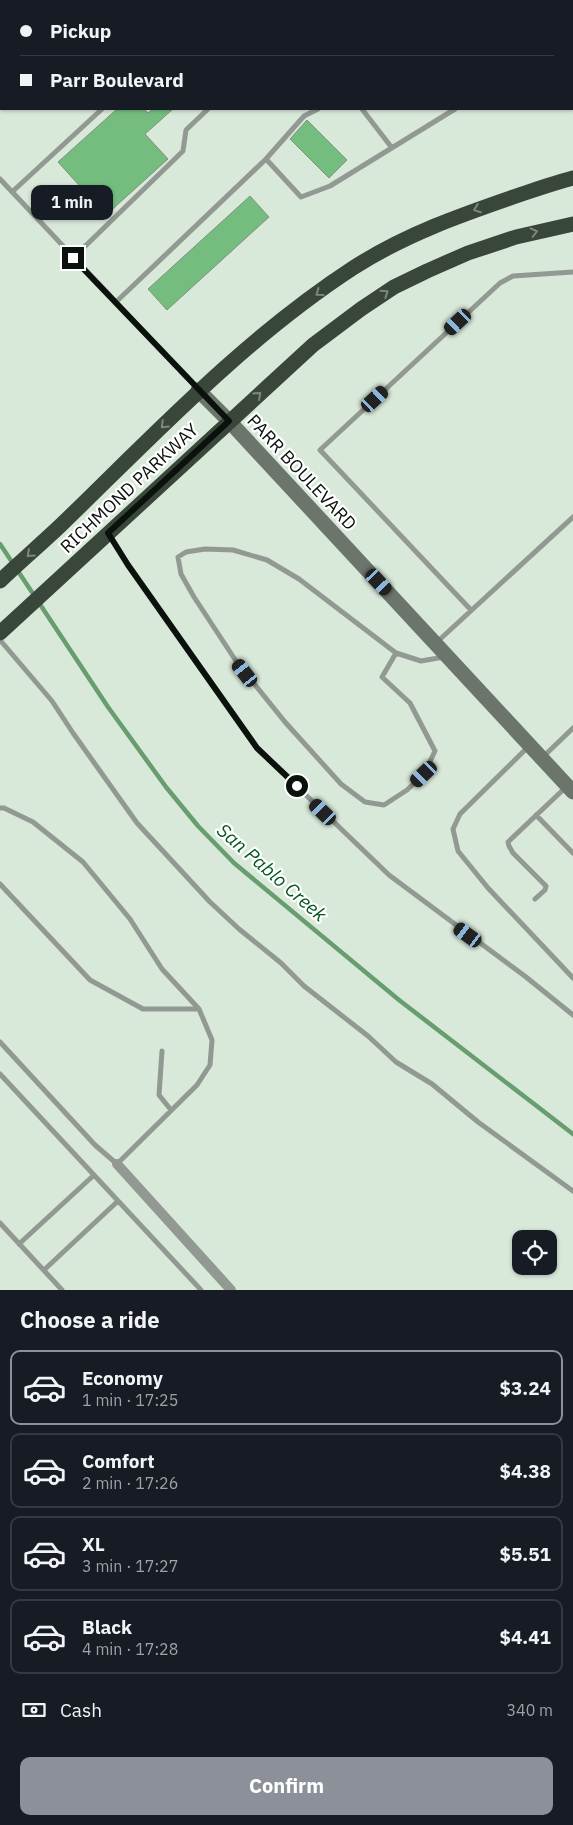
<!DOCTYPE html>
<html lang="en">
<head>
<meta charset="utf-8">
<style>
	:root { --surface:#171b24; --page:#20242c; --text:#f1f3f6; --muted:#9ea1a6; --line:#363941; --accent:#8c9099 }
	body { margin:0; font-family:"IBM Plex Sans",sans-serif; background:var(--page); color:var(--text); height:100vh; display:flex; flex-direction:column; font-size:19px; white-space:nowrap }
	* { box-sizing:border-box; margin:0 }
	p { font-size:16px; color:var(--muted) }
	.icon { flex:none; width:28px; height:28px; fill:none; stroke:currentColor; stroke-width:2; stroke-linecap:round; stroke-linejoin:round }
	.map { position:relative; height:1290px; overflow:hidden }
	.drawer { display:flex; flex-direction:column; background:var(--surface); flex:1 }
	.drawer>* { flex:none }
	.hud { position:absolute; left:0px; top:0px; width:574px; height:110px; box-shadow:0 1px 4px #0004; display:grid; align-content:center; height:110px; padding:0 20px; background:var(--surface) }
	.tools { position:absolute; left:512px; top:1230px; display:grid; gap:10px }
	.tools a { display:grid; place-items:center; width:45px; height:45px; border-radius:10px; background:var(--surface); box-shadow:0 1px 4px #0004; font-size:25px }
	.end { position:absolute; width:22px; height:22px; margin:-11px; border:6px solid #0b110c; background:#fff; box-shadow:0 0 0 2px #fff }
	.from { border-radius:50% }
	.bubble { position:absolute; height:35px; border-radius:10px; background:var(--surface); box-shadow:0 1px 4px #0004; font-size:16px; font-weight:800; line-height:35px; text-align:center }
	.car { position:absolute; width:15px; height:30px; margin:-15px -8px; border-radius:6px; box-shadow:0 0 4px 1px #0007; background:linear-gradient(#222 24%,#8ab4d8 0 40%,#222 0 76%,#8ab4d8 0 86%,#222 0) }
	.hud b { display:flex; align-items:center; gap:18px; height:48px; font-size:19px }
	.hud b+b { border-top:1px solid var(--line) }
	.hud i { width:12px; height:12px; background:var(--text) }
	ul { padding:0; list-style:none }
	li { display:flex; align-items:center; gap:15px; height:75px; margin:0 10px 8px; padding:0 10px; border:2px solid var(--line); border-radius:10px }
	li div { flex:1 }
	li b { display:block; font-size:19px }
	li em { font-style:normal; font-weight:800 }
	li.current { border-color:var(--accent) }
	li>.icon { width:45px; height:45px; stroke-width:1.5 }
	h2 { padding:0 20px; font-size:22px; line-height:60px }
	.pay { display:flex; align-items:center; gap:12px; height:55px; padding:0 20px; font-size:19px }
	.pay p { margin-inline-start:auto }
	.cta { display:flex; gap:10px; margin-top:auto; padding:10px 20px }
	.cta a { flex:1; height:58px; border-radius:10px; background:var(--accent); color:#fff; font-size:20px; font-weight:800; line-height:58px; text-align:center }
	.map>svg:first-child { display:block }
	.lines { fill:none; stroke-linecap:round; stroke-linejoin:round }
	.stream { stroke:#679d6f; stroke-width:4.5 }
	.building { fill:#74bd7e; stroke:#829183 }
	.lane { stroke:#929992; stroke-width:5 }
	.street { stroke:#929992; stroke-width:10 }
	.secondary { stroke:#6b756c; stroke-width:15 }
	.highway { stroke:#39463a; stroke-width:15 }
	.oneway { stroke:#7e877f }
	.route { stroke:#0b110c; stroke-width:6 }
	.labels { text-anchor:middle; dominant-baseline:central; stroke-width:4.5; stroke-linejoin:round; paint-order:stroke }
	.street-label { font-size:18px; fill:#0b110c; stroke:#fff }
	.water-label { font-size:19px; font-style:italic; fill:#00571c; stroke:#fff }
</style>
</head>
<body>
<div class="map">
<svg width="573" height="1290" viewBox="0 0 573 1290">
	<rect width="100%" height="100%" fill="#d8e8d9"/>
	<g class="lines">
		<path class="stream" d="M0,544L108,707L166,787L198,826L234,863L399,1000L573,1134"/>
	</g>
	<path class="building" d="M117,109H144L148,113L153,109H173L145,134L168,159L106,215L58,162Z
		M307,120L347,160L329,178L290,139Z
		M250,196L269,217L167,310L148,289Z"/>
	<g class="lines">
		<path class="lane" d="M219,1L221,0
			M269,1L270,0
			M0,88L1,87
			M362,109L392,148
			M266,159L301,197L330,186L455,109
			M0,179L197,388
			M12,192L102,109
			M73,258L183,151L186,130L208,109
			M116,302L266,159L304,116L318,109
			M109,534L128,565L257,748L389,875L526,977L573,1015
			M471,610L320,450L500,283L513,276L573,272
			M0,640L52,701L73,733L137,823L210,902L239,929L281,963L304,986L368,1036L396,1062L432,1084L478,1122L573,1191
			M437,642L573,517
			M396,653L382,677L410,703L435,751L424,774L407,790L384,805L365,802L341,784L285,722L236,661L194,597L181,574L178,557L186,552L205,549L233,550L267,560L299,579L396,653L421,661L444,657
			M529,746L460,814L453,829L455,838L458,851L488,888L573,978
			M544,756L573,728
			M0,808H4L33,822L83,862L130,919L162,969L199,1009
			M536,815L573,853
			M0,884L90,980L143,1009H199L212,1040L210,1065L197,1085L117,1164L95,1145L0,1042
			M535,899L545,890L546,886L513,853L509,846L508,842L565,788
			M162,1051L159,1095L171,1110
			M0,1074L201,1290
			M0,1223L62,1290
			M19,1244L94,1175
			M44,1270L118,1201"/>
		<path class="street" d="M117,1164L231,1290"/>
		<path class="secondary" d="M198,390L229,421L573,792"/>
		<path class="highway" d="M0,581C20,562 41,544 61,525C154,435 244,339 353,268C406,234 461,215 519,195C537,189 554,183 573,178
			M0,633L313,345L361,309L394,287L427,271L468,253L516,237L573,224"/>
	</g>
	<defs><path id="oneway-chevron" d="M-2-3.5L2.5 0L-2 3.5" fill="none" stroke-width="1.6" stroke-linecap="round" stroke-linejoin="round" transform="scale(1.25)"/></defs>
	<g class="oneway">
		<use href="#oneway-chevron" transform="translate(477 209) rotate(159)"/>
		<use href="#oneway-chevron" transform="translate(534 232) rotate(-14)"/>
		<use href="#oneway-chevron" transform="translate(319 293) rotate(144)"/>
		<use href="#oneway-chevron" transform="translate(385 293) rotate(-34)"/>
		<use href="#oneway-chevron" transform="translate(258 395) rotate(-42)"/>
		<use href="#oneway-chevron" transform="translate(164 425) rotate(136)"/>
		<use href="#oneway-chevron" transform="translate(30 554) rotate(138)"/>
	</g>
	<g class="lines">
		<path class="route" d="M73,258L229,421L108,533L128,565L257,748L297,786"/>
	</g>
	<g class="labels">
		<g class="street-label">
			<text transform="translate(302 472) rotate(47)">PARR BOULEVARD</text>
			<text transform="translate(129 488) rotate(-43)">RICHMOND PARKWAY</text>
		</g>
		<g class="water-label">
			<text transform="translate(272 872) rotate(41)">San Pablo Creek</text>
		</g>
	</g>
</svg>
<div class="tools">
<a><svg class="icon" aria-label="locate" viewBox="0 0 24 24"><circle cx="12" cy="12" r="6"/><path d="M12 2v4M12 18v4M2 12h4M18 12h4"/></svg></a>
</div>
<i class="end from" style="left:297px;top:786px"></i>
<i class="end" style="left:73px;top:258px"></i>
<div class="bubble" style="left:31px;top:185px;width:82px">1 min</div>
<i class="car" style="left:458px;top:322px;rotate:227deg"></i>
<i class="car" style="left:375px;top:399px;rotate:47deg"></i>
<i class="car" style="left:379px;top:582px;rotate:137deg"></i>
<i class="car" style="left:245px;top:673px;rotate:322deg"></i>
<i class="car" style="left:424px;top:774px;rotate:226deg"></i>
<i class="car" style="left:323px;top:812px;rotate:314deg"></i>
<i class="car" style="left:468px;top:935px;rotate:306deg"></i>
<div class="hud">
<b><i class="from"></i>Pickup</b>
<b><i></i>Parr Boulevard</b>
</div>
</div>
<section class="drawer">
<h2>Choose a ride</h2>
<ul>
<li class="current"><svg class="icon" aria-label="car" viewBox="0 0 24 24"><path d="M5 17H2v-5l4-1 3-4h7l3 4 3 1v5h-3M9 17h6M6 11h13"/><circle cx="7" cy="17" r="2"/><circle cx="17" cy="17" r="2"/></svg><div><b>Economy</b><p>1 min · 17:25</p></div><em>$3.24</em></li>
<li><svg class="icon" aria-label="car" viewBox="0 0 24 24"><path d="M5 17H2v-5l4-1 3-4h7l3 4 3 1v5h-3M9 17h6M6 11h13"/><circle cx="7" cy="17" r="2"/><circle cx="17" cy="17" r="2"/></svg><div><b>Comfort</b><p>2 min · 17:26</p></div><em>$4.38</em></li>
<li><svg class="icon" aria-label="car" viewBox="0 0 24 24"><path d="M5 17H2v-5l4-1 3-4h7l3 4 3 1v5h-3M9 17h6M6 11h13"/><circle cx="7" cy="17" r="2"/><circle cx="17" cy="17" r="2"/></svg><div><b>XL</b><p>3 min · 17:27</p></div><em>$5.51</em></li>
<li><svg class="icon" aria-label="car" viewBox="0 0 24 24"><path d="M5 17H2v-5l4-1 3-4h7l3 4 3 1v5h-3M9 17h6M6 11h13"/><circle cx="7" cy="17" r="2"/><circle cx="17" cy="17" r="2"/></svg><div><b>Black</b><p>4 min · 17:28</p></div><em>$4.41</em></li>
</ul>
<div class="pay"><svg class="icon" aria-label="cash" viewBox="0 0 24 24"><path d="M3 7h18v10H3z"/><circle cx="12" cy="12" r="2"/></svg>Cash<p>340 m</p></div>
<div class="cta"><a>Confirm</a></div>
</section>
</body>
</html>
